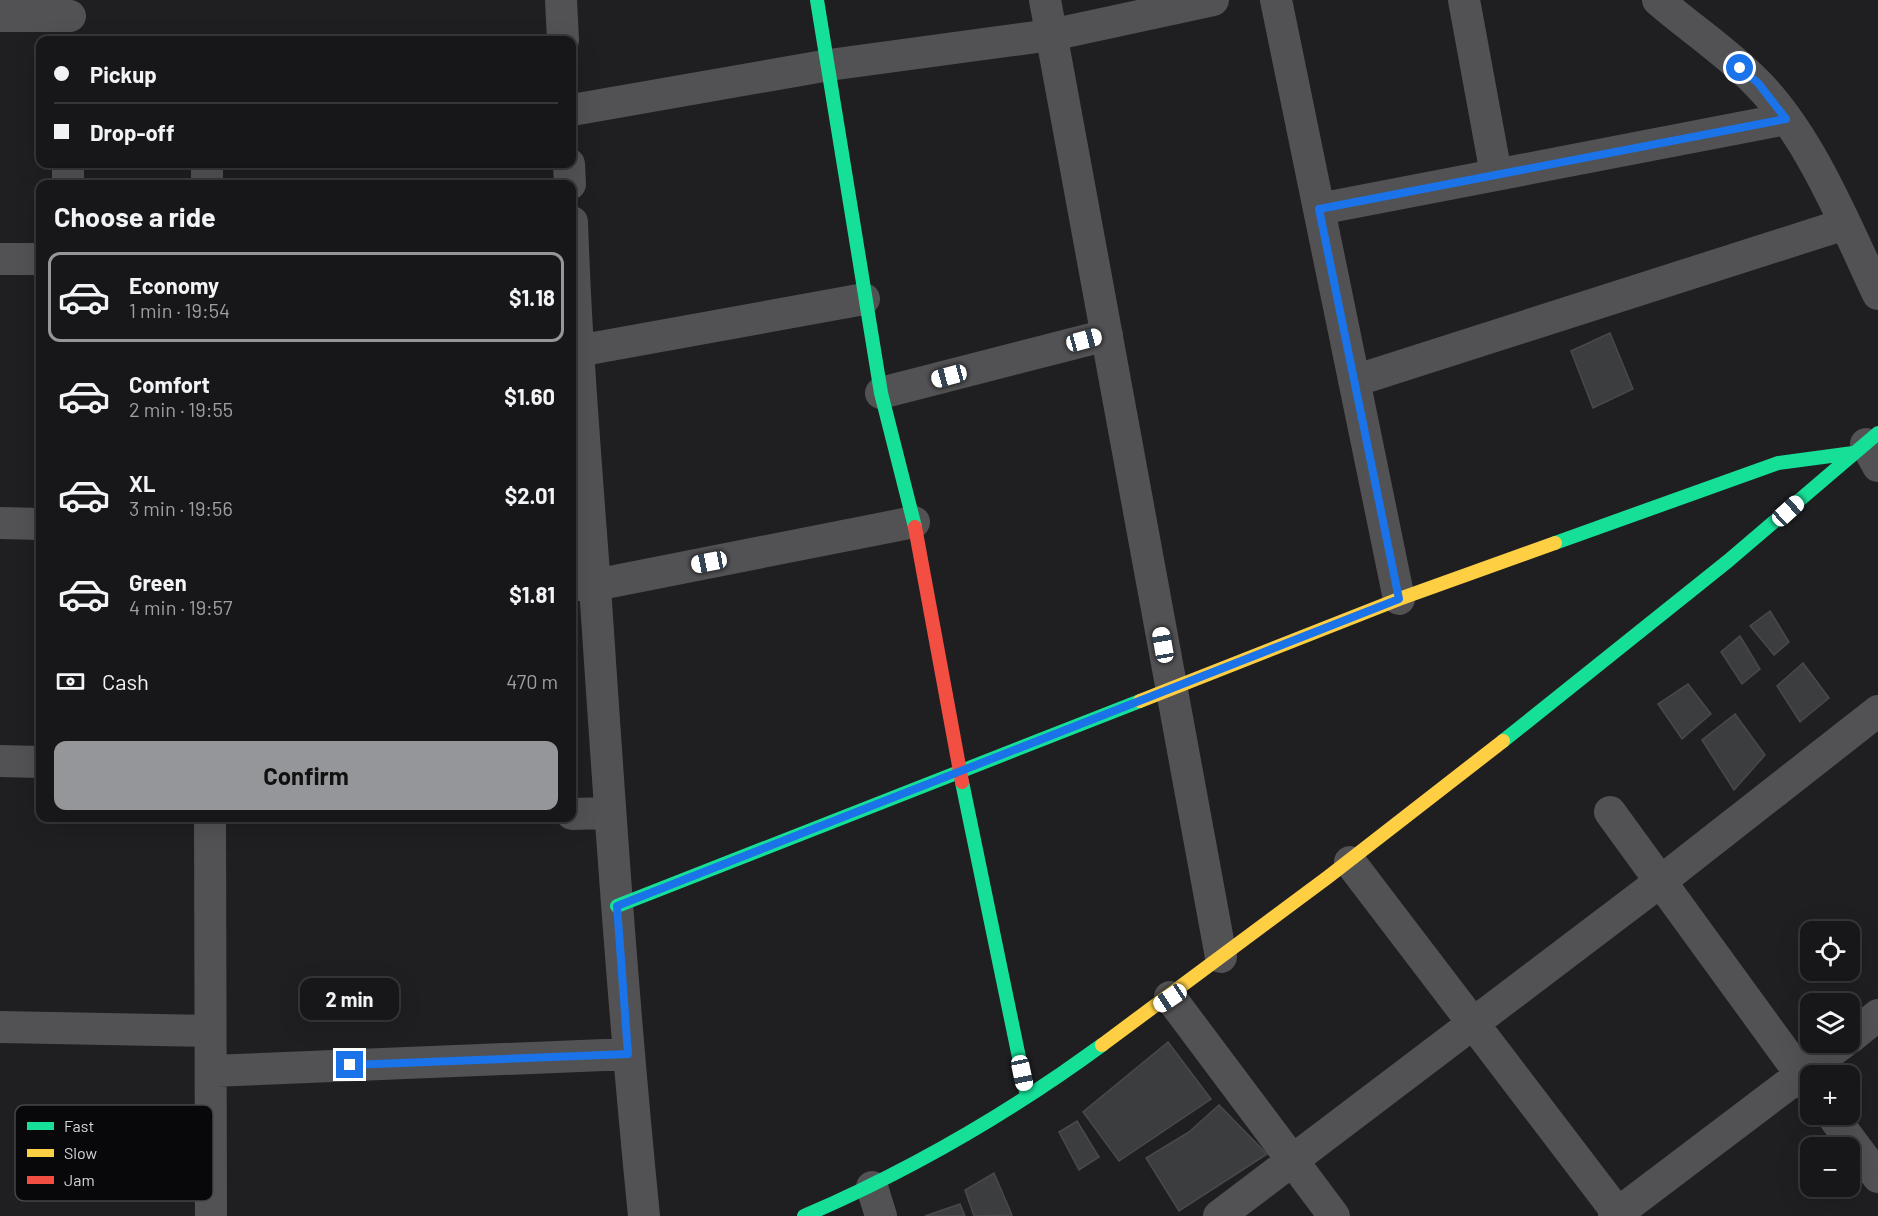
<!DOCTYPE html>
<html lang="en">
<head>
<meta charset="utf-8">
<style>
	:root { --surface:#17171a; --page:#242427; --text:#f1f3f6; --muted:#9e9fa2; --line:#363639; --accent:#959699 }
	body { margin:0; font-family:Barlow,sans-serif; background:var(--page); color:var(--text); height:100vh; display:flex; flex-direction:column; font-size:22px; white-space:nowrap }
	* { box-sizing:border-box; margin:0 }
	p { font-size:20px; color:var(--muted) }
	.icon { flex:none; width:33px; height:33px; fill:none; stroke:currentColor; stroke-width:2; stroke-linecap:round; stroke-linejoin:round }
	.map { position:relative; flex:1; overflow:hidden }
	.panel { position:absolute; left:36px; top:180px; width:540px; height:642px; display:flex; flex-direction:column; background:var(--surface); border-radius:12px; box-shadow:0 6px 24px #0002,0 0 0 2px var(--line) }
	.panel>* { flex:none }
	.banner { position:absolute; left:36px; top:36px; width:540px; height:132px; border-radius:12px; box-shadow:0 6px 24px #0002,0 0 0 2px var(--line); display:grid; align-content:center; height:132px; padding:0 18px; background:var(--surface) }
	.tools { position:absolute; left:1800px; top:921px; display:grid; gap:12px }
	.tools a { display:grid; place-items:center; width:60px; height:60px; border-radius:12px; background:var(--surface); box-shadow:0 6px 24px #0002,0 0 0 2px var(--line); font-size:30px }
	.end { position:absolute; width:27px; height:27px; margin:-14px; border:8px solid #1a73e8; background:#fff; box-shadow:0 0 0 3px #fff }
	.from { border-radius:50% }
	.bubble { position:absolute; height:42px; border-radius:12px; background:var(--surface); box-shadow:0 6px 24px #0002,0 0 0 2px var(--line); font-size:20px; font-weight:700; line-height:42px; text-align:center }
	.car { position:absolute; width:18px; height:36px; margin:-18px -9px; border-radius:8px; box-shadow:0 0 4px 2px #0007; background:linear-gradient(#fff 24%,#345 0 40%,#fff 0 76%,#345 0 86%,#fff 0) }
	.banner b { display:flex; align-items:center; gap:21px; height:57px; font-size:22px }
	.banner b+b { border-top:2px solid var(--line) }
	.banner i { width:15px; height:15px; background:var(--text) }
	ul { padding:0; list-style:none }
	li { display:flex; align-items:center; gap:18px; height:90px; margin:0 12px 9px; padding:0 6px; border:3px solid transparent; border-radius:12px }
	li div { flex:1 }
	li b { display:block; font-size:22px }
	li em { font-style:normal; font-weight:700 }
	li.on { border-color:var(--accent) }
	li>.icon { width:54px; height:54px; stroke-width:1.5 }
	h2 { padding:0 18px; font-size:27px; line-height:72px }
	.pay { display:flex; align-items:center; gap:15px; height:66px; padding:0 18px; font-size:22px }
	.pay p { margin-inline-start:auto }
	.primary-button { display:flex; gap:12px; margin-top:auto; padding:12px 18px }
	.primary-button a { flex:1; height:69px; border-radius:12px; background:var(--accent); color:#111; font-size:24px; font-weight:700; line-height:69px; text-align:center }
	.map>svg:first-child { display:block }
	.building { fill:#3c3d3f; stroke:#49494c; stroke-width:1.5 }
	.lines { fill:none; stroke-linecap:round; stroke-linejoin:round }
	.street { stroke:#525254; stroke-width:32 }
	.fast { stroke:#16e098; stroke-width:14 }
	.slow { stroke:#ffcf43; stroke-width:14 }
	.jam { stroke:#f24e42; stroke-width:14 }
	.route { stroke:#1a73e8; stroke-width:8 }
	.key { fill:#08080a; stroke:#464648; stroke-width:1.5 }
	.key-label { font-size:16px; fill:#d5d6d9 }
</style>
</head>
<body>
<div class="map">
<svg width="1878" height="1216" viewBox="0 0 1878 1216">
	<rect width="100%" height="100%" fill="#1f1f22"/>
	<path class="building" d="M1610,333L1633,389L1593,408L1571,351Z
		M1770,611L1789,642L1774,655L1750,626Z
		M1740,636L1760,669L1742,684L1721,652Z
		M1803,663L1829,698L1800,722L1777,686Z
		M1688,684L1711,714L1682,739L1658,704Z
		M1735,714L1765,755L1734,790L1702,740Z
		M1168,1042L1211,1099L1119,1161L1083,1112Z
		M1219,1105L1267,1154L1179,1211L1146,1158L1189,1132Z
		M1077,1121L1099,1157L1079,1170L1059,1132Z
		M994,1173L1012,1215L974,1216L965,1190Z
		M960,1204L965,1216H925Z"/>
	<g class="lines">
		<path class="street" d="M561,0L563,40
			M1045,0L1221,957
			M1276,0L1399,599
			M1464,0L1496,174
			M1658,0C1690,28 1727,52 1757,83C1810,136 1846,226 1878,294
			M0,16H70
			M572,110L829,65L1051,35L1213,0
			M207,164V184
			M569,164L570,184
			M68,184V164
			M1319,209L1786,119
			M572,222C576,344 586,465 595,587C609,797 623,1007 644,1216
			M0,259H40
			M572,352L864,299
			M1354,381L1845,224
			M881,393L1107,335
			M1866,444L1878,466
			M0,523L40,524
			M572,585H595L914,522
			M0,761L40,762
			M1610,812L1810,1087
			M572,814L609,813
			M210,818L211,1216
			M1350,862L1620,1216
			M1170,997L1334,1216
			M0,1027L210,1031
			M1850,1038L1878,1015
			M211,1071L628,1054
			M1831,1114L1878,1177
			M872,1187L881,1216
			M1219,1216L1661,881L1878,711
			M1614,1216L1844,1042"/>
		<path class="fast" d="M817,0L881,393L915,527
			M1555,543L1778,463L1853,453
			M1503,741L1728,561L1878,433
			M962,782L1027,1096
			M617,906L1140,701
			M804,1216C911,1170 1009,1113 1102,1045"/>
		<path class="slow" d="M1140,701L1399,599L1555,543
			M1102,1045L1328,877L1503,741"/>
		<path class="jam" d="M915,527L962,782"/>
	</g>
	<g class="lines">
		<path class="route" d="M350,1065L628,1054L617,906L1399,599L1319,209L1786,119L1758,83L1740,68"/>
	</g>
	<rect x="15" y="1105" width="198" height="96" rx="9" class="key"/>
	<rect x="27" y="1122" width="27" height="8" fill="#16e098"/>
	<rect x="27" y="1149" width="27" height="8" fill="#ffcf43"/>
	<rect x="27" y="1176" width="27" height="8" fill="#f24e42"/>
	<g class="key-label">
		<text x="64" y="1132">Fast</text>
		<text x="64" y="1159">Slow</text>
		<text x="64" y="1186">Jam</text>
	</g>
</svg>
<div class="tools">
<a><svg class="icon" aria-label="locate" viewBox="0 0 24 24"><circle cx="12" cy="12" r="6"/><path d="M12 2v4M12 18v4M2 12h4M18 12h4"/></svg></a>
<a><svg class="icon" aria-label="layers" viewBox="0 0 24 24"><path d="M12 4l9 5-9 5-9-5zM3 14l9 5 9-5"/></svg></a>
<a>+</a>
<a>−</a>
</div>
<i class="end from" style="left:1740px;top:68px"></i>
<i class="end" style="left:350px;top:1065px"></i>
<div class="bubble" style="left:300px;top:978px;width:99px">2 min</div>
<i class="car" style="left:1084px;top:340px;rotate:75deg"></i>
<i class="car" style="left:949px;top:376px;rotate:255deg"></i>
<i class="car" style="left:1788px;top:511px;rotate:48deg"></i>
<i class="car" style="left:709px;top:562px;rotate:259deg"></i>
<i class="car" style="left:1163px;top:645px;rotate:350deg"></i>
<i class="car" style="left:1170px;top:998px;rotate:236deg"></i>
<i class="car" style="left:1022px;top:1073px;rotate:168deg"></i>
<div class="banner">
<b><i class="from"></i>Pickup</b>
<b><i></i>Drop-off</b>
</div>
<section class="panel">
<h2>Choose a ride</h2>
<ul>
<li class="on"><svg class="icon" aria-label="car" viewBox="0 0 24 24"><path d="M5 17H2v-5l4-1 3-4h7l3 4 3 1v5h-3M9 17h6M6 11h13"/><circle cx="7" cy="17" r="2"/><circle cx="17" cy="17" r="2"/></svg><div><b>Economy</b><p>1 min · 19:54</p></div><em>$1.18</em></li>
<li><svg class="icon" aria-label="car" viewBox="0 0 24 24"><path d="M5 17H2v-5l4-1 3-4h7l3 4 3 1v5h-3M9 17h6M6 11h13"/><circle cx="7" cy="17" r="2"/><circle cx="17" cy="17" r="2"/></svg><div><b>Comfort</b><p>2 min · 19:55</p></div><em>$1.60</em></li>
<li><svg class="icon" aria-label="car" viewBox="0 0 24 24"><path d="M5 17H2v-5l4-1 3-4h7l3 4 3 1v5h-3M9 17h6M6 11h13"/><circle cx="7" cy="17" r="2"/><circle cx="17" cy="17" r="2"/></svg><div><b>XL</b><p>3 min · 19:56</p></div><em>$2.01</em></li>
<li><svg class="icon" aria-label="car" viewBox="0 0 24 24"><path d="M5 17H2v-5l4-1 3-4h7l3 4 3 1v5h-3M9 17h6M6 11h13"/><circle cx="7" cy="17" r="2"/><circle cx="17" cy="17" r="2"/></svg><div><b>Green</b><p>4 min · 19:57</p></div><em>$1.81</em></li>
</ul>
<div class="pay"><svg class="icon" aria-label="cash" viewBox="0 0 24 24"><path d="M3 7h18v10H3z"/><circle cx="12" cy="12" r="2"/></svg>Cash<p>470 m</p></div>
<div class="primary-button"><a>Confirm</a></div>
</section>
</div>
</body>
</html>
